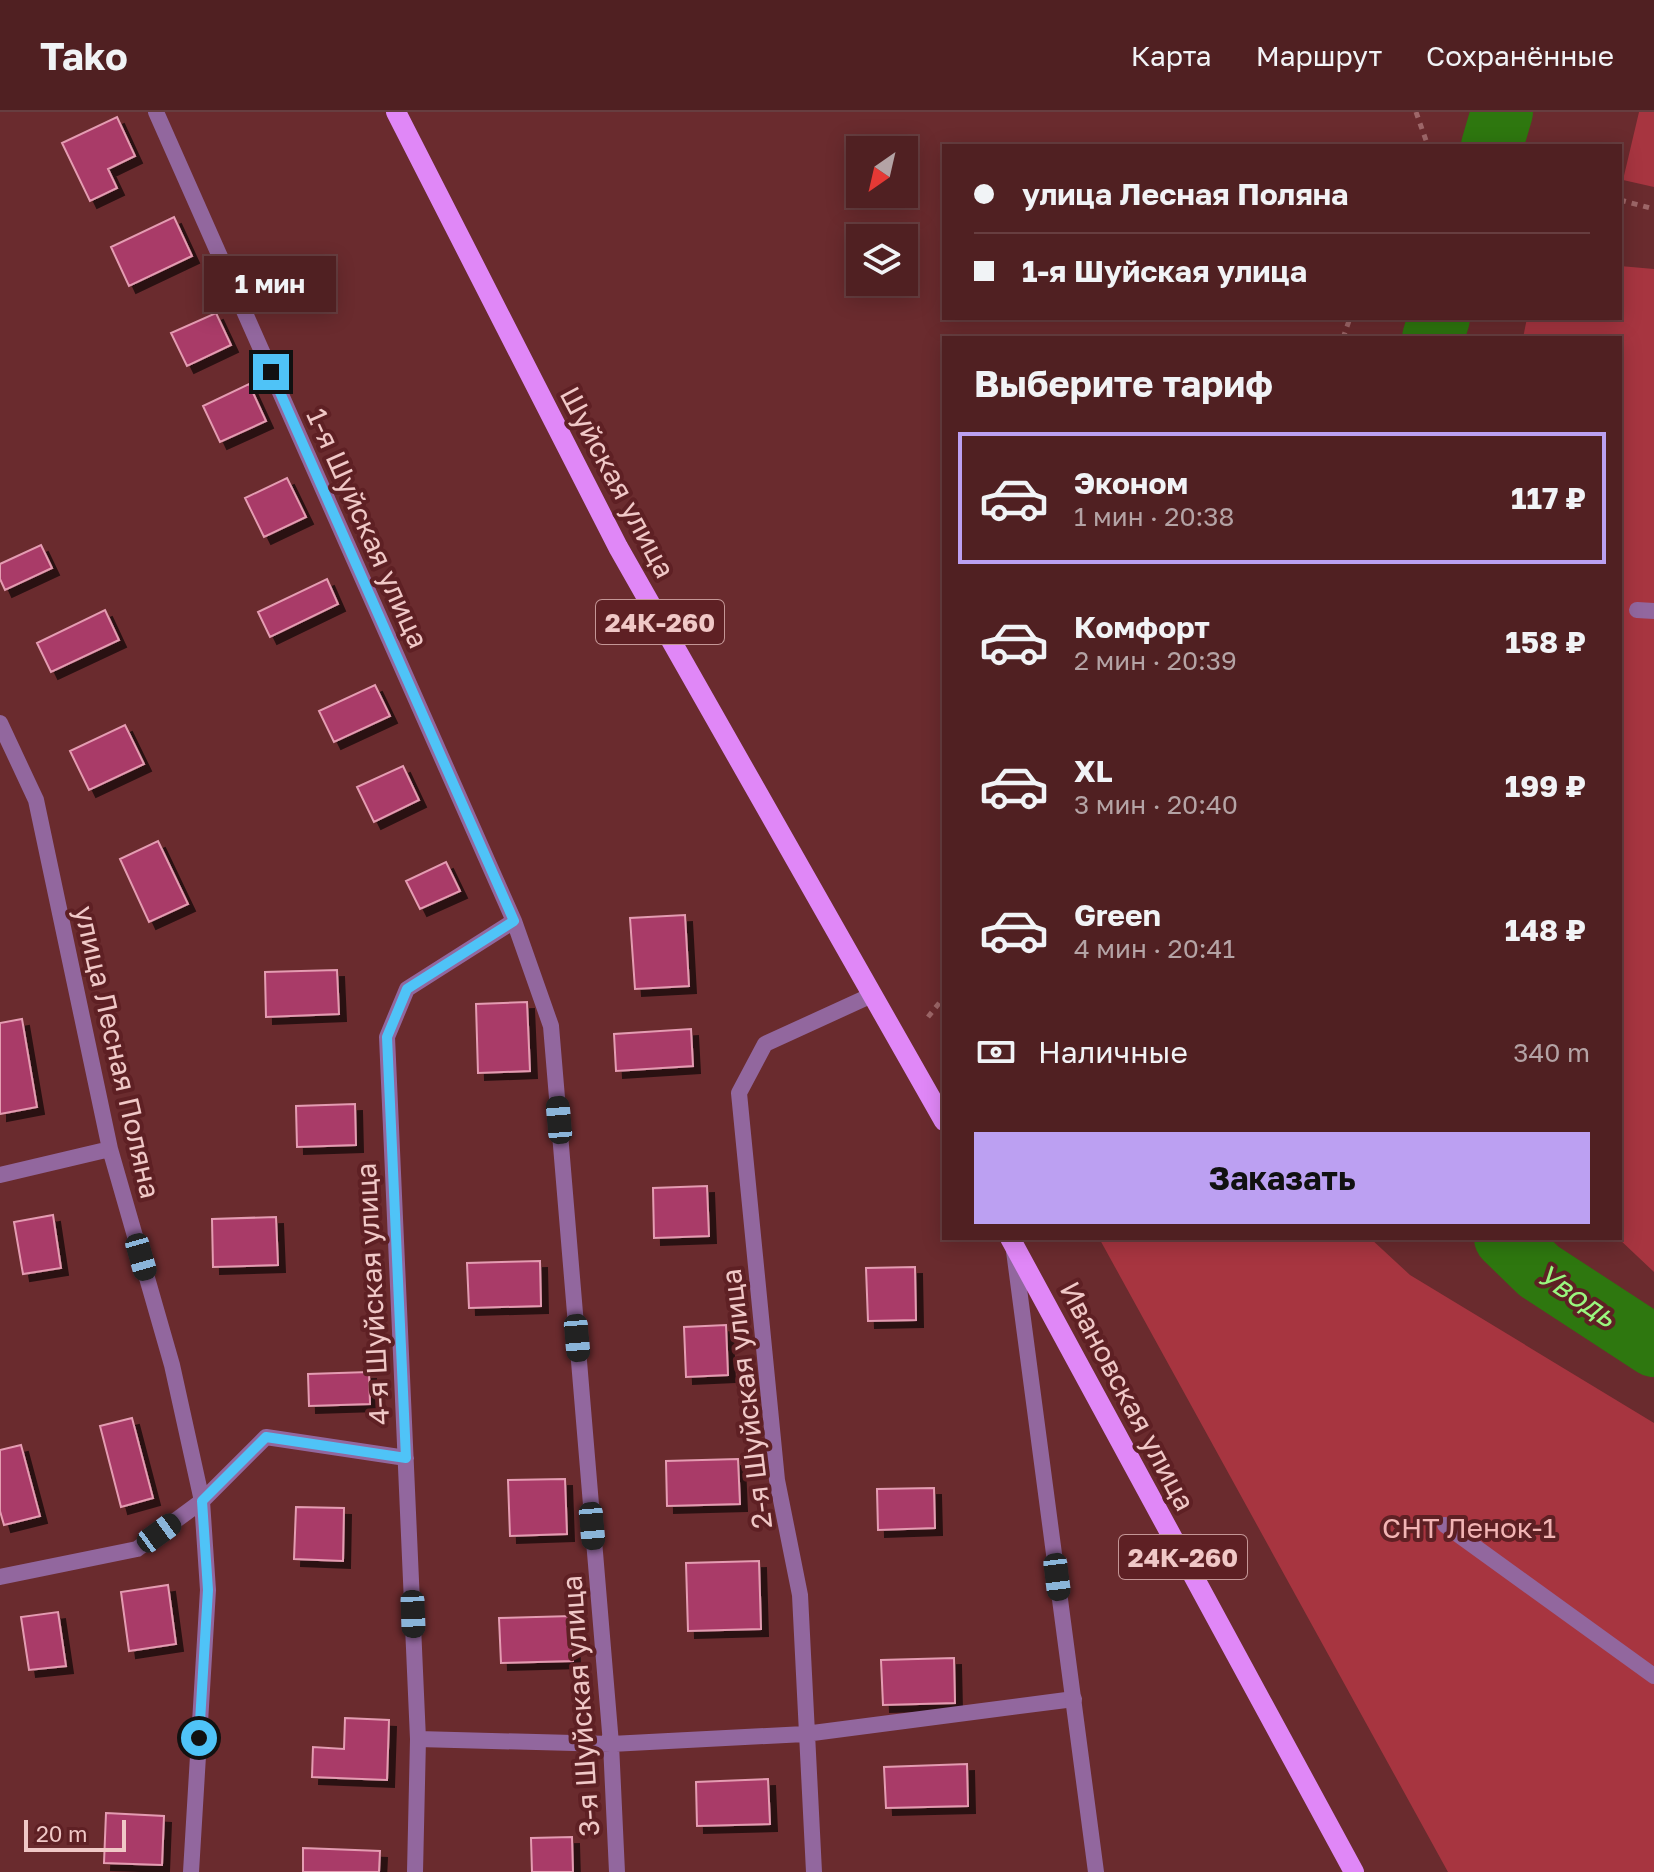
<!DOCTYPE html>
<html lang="ru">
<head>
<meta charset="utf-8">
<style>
	:root { --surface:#502022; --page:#56282a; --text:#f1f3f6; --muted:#b4a3a5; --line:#673e40; --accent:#bca0f2 }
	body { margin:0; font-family:"Golos Text",sans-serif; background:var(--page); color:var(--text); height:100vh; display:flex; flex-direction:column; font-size:30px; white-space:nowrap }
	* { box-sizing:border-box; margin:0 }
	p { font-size:26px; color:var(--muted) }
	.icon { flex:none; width:44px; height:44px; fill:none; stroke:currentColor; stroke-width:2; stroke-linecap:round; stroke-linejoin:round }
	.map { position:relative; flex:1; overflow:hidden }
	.drawer { position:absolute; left:942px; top:224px; width:680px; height:904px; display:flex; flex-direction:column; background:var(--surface); border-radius:0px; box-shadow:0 4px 20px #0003,0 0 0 2px var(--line) }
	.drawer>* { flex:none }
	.hud { position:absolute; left:942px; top:32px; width:680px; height:176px; border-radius:0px; box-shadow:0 4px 20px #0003,0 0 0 2px var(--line); display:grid; align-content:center; height:176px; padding:0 32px; background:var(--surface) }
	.needle { width:52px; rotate:214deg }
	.tools { position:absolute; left:846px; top:24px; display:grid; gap:16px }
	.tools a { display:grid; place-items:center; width:72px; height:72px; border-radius:0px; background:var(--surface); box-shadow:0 4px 20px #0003,0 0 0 2px var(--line); font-size:40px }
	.scale { position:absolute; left:24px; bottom:20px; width:102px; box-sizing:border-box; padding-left:8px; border:4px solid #f0c8c7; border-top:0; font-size:22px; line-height:28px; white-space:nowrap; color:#f0c8c7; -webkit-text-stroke:6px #5e2024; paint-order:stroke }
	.end { position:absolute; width:36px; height:36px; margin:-18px; border:10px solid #4fc3f7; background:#111; box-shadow:0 0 0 4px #111 }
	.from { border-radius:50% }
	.bubble { position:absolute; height:56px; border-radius:0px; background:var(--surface); box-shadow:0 4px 20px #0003,0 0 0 2px var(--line); font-size:26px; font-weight:700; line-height:56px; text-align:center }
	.car { position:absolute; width:24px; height:48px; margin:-24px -12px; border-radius:10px; box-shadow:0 0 6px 2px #0007; background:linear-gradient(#222 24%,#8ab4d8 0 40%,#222 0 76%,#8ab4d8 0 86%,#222 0) }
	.hud b { display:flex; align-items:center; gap:28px; height:76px; font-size:30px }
	.hud b+b { border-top:2px solid var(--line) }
	.hud i { width:20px; height:20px; background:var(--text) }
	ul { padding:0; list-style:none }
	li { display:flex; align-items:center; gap:24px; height:132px; margin:0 16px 12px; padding:0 16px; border:4px solid transparent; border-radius:0px }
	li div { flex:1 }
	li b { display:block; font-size:30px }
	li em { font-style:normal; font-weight:700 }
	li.selected { border-color:var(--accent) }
	li>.icon { width:72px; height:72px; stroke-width:1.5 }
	h2 { padding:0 32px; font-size:36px; line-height:96px }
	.pay { display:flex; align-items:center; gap:20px; height:88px; padding:0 32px; font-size:30px }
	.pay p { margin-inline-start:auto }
	.cta { display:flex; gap:16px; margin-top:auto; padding:16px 32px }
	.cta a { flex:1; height:92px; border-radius:0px; background:var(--accent); color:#111; font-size:32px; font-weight:700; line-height:92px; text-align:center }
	header { display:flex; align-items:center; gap:48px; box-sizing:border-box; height:112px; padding:0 40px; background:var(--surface); border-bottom:2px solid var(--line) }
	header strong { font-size:38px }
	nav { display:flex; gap:44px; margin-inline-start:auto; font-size:28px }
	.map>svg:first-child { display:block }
	.green { fill:#a73540 }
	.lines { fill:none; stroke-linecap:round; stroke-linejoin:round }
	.river { stroke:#2e770f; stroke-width:62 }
	.building { fill:#a93a67; stroke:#e49cb2; stroke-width:2; filter:url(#shadow) }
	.path { stroke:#9d6668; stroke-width:5; stroke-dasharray:6 6; stroke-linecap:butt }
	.service { stroke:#92679e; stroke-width:16 }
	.minor { stroke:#92679e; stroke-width:16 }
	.tertiary { stroke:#92679e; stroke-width:16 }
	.primary { stroke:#e087f7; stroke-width:20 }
	.route { stroke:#4fc3f7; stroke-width:10 }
	.labels { text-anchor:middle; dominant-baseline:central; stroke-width:8; stroke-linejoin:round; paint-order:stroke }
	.shield { fill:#5e2024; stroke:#c49696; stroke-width:2 }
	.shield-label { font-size:26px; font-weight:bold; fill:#f0c8c7 }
	.street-label { font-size:28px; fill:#f0c8c7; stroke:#5e2024 }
	.park-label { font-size:28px; fill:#f2b4b4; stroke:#5e2024 }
	.water-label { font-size:30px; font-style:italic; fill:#99f77e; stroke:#5e2024 }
</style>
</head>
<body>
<header>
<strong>Tako</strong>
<nav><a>Карта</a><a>Маршрут</a><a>Сохранённые</a></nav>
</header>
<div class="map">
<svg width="1654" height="1760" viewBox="0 0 1654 1760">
	<defs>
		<filter id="shadow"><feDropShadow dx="7" dy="7" stdDeviation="0" flood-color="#0009"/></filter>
	</defs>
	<rect width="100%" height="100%" fill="#6a2b2e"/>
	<path class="green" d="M1639,0H1654V75L1623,68Z
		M1620,154L1654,157V1160L1618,1126L1620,226H1523L1527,206H1620Z
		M1099,1126H1370L1410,1163L1654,1311V1760H1448Z"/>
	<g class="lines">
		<path class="river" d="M1492,34L1502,0
			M1433,226L1439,206
			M1505,1126L1539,1159L1654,1234"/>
	</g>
	<path class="building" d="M117,5L135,44L108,57L117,76L90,89L62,31Z
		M174,105L192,144L129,174L111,135Z
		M216,201L231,233L187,254L171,221Z
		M249,272L266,309L220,330L203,294Z
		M287,366L306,405L264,425L245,386Z
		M41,433L52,456L5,478L0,467V452Z
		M327,467L338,492L270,525L258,500Z
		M105,498L119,528L51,560L37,531Z
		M375,573L390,604L334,630L319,599Z
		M125,613L144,652L89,678L70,639Z
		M403,654L419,688L374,710L357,675Z
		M158,729L188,792L149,810L120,747Z
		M446,750L460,779L420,797L406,769Z
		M685,803L689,874L635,877L630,806Z
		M337,858L339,902L266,905L265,860Z
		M527,890L530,959L478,961L476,892Z
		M22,907L37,995L0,1002V911Z
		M691,917L693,954L616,959L614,922Z
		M355,992L356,1033L297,1035L296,994Z
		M707,1074L709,1124L654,1126L653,1076Z
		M53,1103L61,1156L23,1162L14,1110Z
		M276,1105L278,1153L213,1155L212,1107Z
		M540,1149L541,1194L469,1196L467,1151Z
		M915,1155L916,1208L868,1209L866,1156Z
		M726,1213L728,1263L686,1265L684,1215Z
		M369,1260L370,1292L309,1294L308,1262Z
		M132,1306L153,1386L121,1395L100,1314Z
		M21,1333L40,1404L4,1413L0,1399V1338Z
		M738,1347L740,1392L667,1394L666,1349Z
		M565,1367L567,1422L510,1424L508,1368Z
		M934,1376L935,1416L878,1418L877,1377Z
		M296,1395L344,1396L343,1449L294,1447Z
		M759,1449L761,1517L688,1519L686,1451Z
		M168,1473L176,1532L129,1539L121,1480Z
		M58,1500L66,1554L29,1558L21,1505Z
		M572,1504L573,1549L501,1551L499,1506Z
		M954,1546L955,1591L883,1593L881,1548Z
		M345,1606L389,1608L387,1668L312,1665L313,1635L344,1637Z
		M967,1652L968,1694L886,1696L884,1655Z
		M768,1667L770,1712L697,1714L696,1670Z
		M106,1701L164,1704L162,1753L104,1751Z
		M572,1725L573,1760H532L531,1726Z
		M303,1736L380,1739L379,1760H303Z"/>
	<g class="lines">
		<path class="path" d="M1416,0L1428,34
			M1620,88L1654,97
			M1343,226L1350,206
			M928,905L944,885"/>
		<path class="service" d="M1637,498L1654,499
			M1445,1413L1654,1564"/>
		<path class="minor" d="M156,0L514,809L551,914L611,1632L617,1760
			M0,611L36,688L110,1037L172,1253L202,1389L208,1478L191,1760
			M0,1063L110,1037
			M0,1465L137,1437L202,1389L266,1325L406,1346
			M418,1627L611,1632L805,1622L1074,1587
			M415,1760L418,1627L387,925L407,877L514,809
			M814,1760L800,1483L777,1368L739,981L765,932L872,883"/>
		<path class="tertiary" d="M1014,1139L1096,1760"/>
		<path class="primary" d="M396,0L618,435L944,1009
			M1010,1126L1354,1760"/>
	</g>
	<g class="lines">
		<path class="route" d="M199,1626L208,1478L202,1389L266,1325L406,1346L387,925L407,877L514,809L271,260"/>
	</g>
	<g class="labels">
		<g class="shield">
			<rect x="596" y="488" width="128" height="44" rx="6"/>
			<rect x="1119" y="1423" width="128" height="44" rx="6"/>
		</g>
		<g class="shield-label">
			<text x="660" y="510">24К-260</text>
			<text x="1183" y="1445">24К-260</text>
		</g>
		<g class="street-label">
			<text transform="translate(618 370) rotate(62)">Шуйская улица</text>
			<text transform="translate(368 416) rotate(66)">1-я Шуйская улица</text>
			<text transform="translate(118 940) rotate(77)">улица Лесная Поляна</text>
			<text transform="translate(372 1182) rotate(-93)">4-я Шуйская улица</text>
			<text transform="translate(1128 1284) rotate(62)">Ивановская улица</text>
			<text transform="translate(746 1287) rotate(-97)">2-я Шуйская улица</text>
			<text transform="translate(580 1594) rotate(-94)">3-я Шуйская улица</text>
		</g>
		<g class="park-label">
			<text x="1469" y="1415">СНТ Ленок-1</text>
		</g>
		<g class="water-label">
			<text transform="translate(1577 1183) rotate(34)">Уводь</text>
		</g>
	</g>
</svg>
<div class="tools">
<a><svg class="needle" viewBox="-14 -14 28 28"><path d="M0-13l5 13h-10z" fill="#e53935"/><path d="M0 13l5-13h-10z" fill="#b4a3a5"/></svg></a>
<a><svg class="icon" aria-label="layers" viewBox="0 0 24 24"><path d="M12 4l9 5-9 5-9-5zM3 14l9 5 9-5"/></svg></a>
</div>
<div class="scale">20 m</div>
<i class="end from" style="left:199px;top:1626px"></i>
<i class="end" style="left:271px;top:260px"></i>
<div class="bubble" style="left:204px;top:144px;width:132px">1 мин</div>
<i class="car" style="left:559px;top:1008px;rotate:355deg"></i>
<i class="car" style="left:141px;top:1145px;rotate:164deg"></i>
<i class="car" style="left:577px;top:1226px;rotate:175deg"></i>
<i class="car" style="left:592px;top:1414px;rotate:175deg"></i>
<i class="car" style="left:159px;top:1421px;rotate:54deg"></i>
<i class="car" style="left:1057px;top:1465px;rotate:173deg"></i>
<i class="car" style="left:413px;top:1502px;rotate:178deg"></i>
<div class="hud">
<b><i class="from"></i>улица Лесная Поляна</b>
<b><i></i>1-я Шуйская улица</b>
</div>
<section class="drawer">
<h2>Выберите тариф</h2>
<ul>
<li class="selected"><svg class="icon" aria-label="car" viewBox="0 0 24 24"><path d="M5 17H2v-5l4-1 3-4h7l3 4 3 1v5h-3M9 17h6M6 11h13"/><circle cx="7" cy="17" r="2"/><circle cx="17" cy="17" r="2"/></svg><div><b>Эконом</b><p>1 мин · 20:38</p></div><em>117 ₽</em></li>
<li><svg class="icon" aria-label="car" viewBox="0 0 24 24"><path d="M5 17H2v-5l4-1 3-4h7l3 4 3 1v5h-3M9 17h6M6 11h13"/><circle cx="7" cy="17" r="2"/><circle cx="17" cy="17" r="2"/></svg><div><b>Комфорт</b><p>2 мин · 20:39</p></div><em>158 ₽</em></li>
<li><svg class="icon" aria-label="car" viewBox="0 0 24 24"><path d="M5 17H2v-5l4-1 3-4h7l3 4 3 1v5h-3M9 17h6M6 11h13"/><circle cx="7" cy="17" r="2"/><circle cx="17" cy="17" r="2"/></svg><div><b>XL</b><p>3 мин · 20:40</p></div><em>199 ₽</em></li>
<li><svg class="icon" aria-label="car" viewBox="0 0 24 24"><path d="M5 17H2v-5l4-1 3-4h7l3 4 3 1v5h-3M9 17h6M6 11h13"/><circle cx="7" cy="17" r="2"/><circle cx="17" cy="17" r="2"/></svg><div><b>Green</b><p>4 мин · 20:41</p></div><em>148 ₽</em></li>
</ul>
<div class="pay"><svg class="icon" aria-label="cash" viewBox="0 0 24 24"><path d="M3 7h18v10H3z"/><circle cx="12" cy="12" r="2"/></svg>Наличные<p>340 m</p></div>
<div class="cta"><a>Заказать</a></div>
</section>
</div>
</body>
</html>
